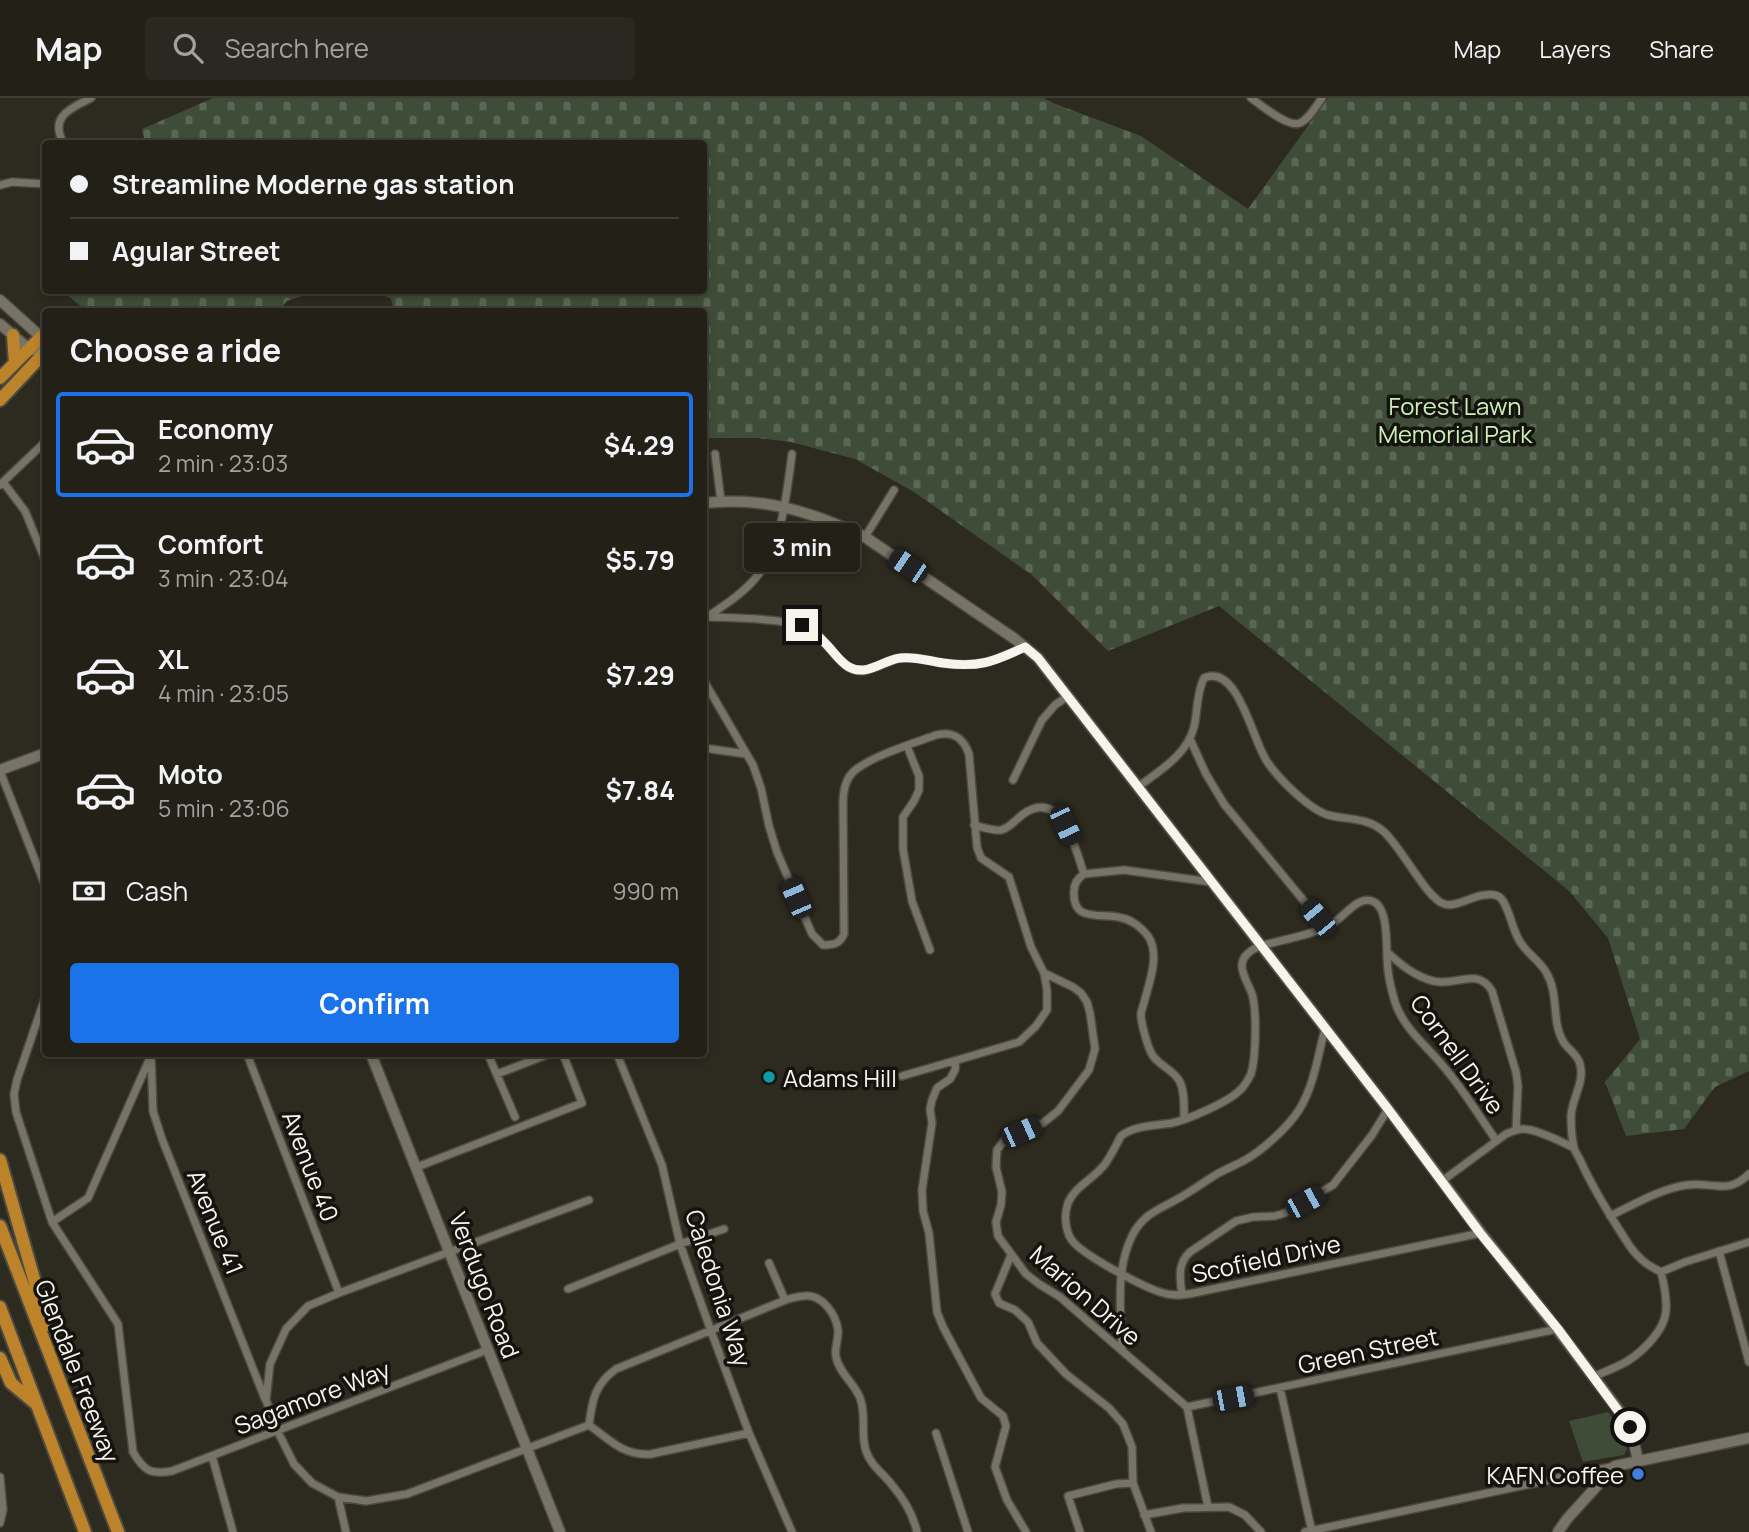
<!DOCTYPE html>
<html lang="en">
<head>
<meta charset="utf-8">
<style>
	:root { --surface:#222017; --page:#2a2820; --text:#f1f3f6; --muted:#a2a3a1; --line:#3f3e36; --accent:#1a73e8 }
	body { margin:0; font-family:Manrope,sans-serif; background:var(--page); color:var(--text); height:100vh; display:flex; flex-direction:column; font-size:26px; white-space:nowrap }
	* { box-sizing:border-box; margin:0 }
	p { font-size:23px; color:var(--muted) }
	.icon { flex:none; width:38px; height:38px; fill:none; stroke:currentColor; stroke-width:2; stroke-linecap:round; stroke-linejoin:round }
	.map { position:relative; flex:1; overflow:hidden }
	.sheet { position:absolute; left:42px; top:210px; width:665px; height:749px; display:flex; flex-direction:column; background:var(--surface); border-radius:7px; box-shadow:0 4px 10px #0003,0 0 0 2px var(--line) }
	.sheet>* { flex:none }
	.banner { position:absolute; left:42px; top:42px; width:665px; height:154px; border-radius:7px; box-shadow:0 4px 10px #0003,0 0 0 2px var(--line); display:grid; align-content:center; height:154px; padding:0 28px; background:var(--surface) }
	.end { position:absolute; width:32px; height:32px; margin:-16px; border:9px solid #f6f4ed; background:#111; box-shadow:0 0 0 4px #111 }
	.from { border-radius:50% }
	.bubble { position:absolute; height:49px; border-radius:7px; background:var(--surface); box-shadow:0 4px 10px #0003,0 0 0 2px var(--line); font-size:23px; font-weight:700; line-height:49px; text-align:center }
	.car { position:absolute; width:21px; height:42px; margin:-21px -10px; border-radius:9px; box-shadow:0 0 5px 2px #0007; background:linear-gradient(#222 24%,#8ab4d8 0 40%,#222 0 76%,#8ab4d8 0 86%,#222 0) }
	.banner b { display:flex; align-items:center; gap:24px; height:66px; font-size:26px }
	.banner b+b { border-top:2px solid var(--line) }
	.banner i { width:18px; height:18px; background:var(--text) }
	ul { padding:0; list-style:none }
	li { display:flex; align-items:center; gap:21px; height:105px; margin:0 14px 10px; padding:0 14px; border:4px solid transparent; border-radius:7px }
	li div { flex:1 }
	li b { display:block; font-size:26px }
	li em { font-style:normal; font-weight:700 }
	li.current { border-color:var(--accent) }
	li>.icon { width:63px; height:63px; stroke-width:1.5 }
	h2 { padding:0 28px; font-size:32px; line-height:84px }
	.pay { display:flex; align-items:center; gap:18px; height:77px; padding:0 28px; font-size:26px }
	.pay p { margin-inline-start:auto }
	.cta { display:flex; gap:14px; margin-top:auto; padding:14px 28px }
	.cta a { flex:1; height:80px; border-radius:7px; background:var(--accent); color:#fff; font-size:28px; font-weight:700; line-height:80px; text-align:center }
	header { display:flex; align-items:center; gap:42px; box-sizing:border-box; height:98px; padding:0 35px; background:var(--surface); border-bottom:2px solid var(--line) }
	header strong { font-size:33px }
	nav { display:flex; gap:38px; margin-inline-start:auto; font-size:24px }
	.search { width:490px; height:63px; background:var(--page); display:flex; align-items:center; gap:18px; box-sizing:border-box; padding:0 24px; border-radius:7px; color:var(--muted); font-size:26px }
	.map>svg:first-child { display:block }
	.cemetery { fill:url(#cemetery-stones) }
	.park { fill:#3f4d38 }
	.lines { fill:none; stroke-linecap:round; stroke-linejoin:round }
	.street-casing { stroke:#4c4940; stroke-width:10 }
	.secondary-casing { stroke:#4c4940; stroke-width:13 }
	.highway-casing { stroke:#4c4940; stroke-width:16 }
	.street { stroke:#777467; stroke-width:7 }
	.secondary { stroke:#777467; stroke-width:10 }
	.highway { stroke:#bc832b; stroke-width:12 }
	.route { stroke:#f6f4ed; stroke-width:9 }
	.culture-dot { fill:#0f9aa8; stroke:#14130e; stroke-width:2.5 }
	.shop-dot { fill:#3f7fe0; stroke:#14130e; stroke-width:2.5 }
	.labels { text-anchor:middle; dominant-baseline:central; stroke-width:7; stroke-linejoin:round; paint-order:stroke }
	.park-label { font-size:24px; fill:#cbefb8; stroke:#14130e }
	.street-label { font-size:24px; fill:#f6f4ed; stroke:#14130e }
	.poi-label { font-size:24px; fill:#f6f4ed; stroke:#14130e; text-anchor:start }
</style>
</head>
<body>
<header>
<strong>Map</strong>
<div class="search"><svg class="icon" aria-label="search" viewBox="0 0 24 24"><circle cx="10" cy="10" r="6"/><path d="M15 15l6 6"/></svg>Search here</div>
<nav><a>Map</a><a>Layers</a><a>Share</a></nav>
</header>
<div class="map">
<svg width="1749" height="1434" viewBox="0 0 1749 1434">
	<defs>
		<pattern id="cemetery-stones" width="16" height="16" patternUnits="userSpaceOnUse" patternTransform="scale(1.75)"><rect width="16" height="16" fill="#3f4d38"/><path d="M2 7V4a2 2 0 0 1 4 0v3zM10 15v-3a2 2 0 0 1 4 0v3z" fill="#5b6755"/></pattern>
	</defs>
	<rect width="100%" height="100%" fill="#2d2a1f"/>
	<path class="cemetery" d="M213,0H1044L1053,5L1141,38L1248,111L1328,0H1749V973L1715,989L1684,1031L1626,1038L1605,984L1640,941L1608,840L1569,793L1219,508L1108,553L1032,477L914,394L855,361L791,344L757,340H704V214L394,213L391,201L376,193L704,192V46L145,45L142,31Z
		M63,193H316L287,203L278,214L86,213Z"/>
	<path class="park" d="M1608,1314L1622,1333L1627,1351L1624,1357L1583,1364L1569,1323Z"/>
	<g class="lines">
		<g class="street-casing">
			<path id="street" d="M1251,0C1261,7 1288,30 1300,25C1309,21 1316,8 1322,0
				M64,46C48,18 72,10 91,0
				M0,87L12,84L46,86
				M715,356L721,403
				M3,384L25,413L46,464
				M0,387L46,343
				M865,439L894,392
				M707,519C725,507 745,494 758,477C782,449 787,392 792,356
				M708,519C732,520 795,520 813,533C827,543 835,562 850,570C868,579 884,562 901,560C915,558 930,563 943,565C979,570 994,563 1025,549
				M704,583L753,667L761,690L769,728L777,754L812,836L823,847C833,847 840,846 844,836L843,706C843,695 845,682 853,674C869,659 914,645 936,637C953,633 963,639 969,656L977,749L981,760L1009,779L1031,849L1044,875L1047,892V912L1036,928L1019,944L902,978
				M1190,641L1206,676L1224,706L1318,820L1324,830
				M907,648L919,678V692L914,703L903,719V751L912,803L930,852
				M704,650L746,656
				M0,673L46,790
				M1013,682L1042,622L1055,607L1068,598
				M1138,689C1159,673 1187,657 1194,629C1198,613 1196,596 1204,580C1239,565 1253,646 1268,665C1280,682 1309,711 1328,717C1347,722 1367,719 1383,733C1401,748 1426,800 1444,806C1455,810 1472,798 1484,797C1492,796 1499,796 1503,803C1510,814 1512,830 1519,842C1526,855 1539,862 1546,874C1556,891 1554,908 1557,926C1558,932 1561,940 1564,945C1570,953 1578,957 1580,966C1585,984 1572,1000 1571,1018C1571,1027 1572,1041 1574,1050C1575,1054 1579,1059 1581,1064C1592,1088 1606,1111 1620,1133C1626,1142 1631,1152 1639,1159C1645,1166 1653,1170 1661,1174C1664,1186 1667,1199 1666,1212C1665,1234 1637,1260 1618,1268C1610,1272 1601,1275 1593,1279
				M974,727C982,729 993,733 1001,732C1012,729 1018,718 1028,713C1063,694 1076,753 1084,776L1124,772L1211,784
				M1084,776C1078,780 1074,785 1074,793C1072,826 1102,814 1122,820C1132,822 1142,830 1148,838C1160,856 1150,882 1145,901C1144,906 1141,912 1141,917C1141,925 1148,951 1153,958C1160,968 1174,972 1180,984C1185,995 1184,1009 1184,1021
				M1387,854C1400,866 1414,878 1433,883C1457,889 1477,868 1492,893L1516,974L1518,988L1516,1032
				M1044,875L1073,889L1081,895L1087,904L1090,915L1095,951L1089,972L1058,1013L1043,1025L1006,1040L997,1052L996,1069L1002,1094L1001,1107L996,1124L998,1138L1026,1176L1039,1186L1060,1199L1187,1309L1208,1409
				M46,897L17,982L14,996L16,1014L52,1124L118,1226L133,1354C144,1373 151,1377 172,1373L487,1252
				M151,956L153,1013L162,1041L265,1301
				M247,956L339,1195
				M488,956L515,1019
				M617,956L662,1067L680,1146L711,1233L749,1335L792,1434
				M956,963L955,972L950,981L937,990L932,1002L930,1011L932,1025L922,1092L923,1113L929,1135L937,1214L943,1229L981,1300L1003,1318L1006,1328L995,1369L1007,1402L1026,1434
				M497,976L549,956
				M417,1069L582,1005L563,956
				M1442,1083L1506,1036C1511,1034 1517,1031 1523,1031C1537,1031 1562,1044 1574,1050
				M1610,1118C1633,1107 1662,1090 1687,1087C1713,1083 1727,1098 1749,1076
				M52,1124L88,1100L149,962
				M1481,1135L1189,1196C1180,1197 1172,1198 1163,1195C1145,1190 1080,1156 1071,1141C1065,1131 1064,1116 1068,1105C1075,1088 1095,1080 1105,1066C1111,1058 1116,1047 1121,1038C1135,1027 1154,1028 1172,1025C1187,1022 1228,1004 1239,993C1244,989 1248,982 1251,976C1256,959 1257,913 1252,896C1249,887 1241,876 1242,866C1243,857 1253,851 1260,848C1285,841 1315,837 1336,823C1346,816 1359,798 1372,803C1391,809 1385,856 1388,872C1389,883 1392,894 1395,904C1403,930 1426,947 1443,968C1463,991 1479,1018 1496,1042
				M1719,1153L1749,1264
				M1011,1157L995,1196L999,1205L1015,1212L1028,1224L1037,1245L1066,1276L1109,1310L1123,1326L1132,1349L1133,1385L1151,1434
				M769,1165L785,1202
				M1661,1174L1685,1164L1749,1144
				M568,1191L680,1146L724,1131
				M1182,1197C1180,1180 1177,1166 1190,1154L1236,1123L1253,1119L1275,1118L1285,1115L1333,1087L1372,1037L1388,1011
				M1122,1253C1121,1215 1115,1172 1132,1138C1143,1115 1161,1111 1181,1099C1193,1092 1204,1084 1217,1076C1226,1071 1236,1067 1245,1062C1263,1052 1288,1029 1299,1012C1314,988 1318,957 1325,931
				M1280,1290L1312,1434
				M1187,1309L1557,1231
				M589,1327L407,1396L366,1403L338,1399L312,1385L294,1366L277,1332L266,1302L270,1266L286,1231L308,1208L339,1195L589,1102
				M589,1327C592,1302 595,1286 616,1271L788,1201C793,1200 799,1198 804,1198C822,1196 836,1216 838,1232C839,1241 834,1250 836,1259C839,1275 855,1286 860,1300C867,1318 860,1336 866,1353C871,1368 883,1375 892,1387C904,1401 913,1416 917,1434
				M589,1327C610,1342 623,1358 651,1356L749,1335
				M936,1335L968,1434
				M212,1358L233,1434
				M0,1379L3,1412L0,1425
				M338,1399L346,1434
				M1144,1417L1183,1410L1229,1409L1245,1417L1261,1434
				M1080,1434L1068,1398L1116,1386L1133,1385
				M1305,1434L1615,1368"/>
		</g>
		<g class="secondary-casing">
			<path id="secondary" d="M0,202L41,239L44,255
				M0,226L29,251L35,252
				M704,405C763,398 812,414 865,439L1015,541L1038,560L1388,1011L1481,1135L1557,1231L1627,1323L1632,1335L1638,1363
				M0,672L46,655
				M371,956L560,1434
				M1558,1434L1567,1421L1615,1368L1749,1340"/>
		</g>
		<g class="highway-casing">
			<path id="highway" d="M13,237L15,265
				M0,280L41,239
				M0,302L44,255
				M0,1062L40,1202L44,1228
				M0,1128L118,1434
				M0,1209L85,1434
				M0,1260L11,1285L35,1305"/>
		</g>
		<use href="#street" class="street"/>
		<use href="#secondary" class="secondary"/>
		<use href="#highway" class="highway"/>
	</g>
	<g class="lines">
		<path class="route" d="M802,527C812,532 819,538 827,547C834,554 840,564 849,569C867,579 883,562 900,560C914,558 929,563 943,565C979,570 993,564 1025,549L1038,560L1388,1011L1480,1135L1558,1231L1630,1329"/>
	</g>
	<circle class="culture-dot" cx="769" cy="979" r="7"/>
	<circle class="shop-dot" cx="1638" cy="1376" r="7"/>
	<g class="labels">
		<g class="park-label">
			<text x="1455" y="307">Forest Lawn<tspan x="1455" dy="28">Memorial Park</tspan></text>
		</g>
		<g class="street-label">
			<text transform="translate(1458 956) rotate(54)">Cornell Drive</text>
			<text transform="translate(311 1068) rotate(69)">Avenue 40</text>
			<text transform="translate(216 1124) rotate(68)">Avenue 41</text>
			<text transform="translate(1266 1160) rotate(-12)">Scofield Drive</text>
			<text transform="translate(485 1187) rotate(69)">Verdugo Road</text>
			<text transform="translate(719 1190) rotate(72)">Caledonia Way</text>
			<text transform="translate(1086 1197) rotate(41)">Marion Drive</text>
			<text transform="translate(1368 1252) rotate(-12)">Green Street</text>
			<text transform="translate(78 1273) rotate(69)">Glendale Freeway</text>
			<text transform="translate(312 1299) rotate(-21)">Sagamore Way</text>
		</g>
		<g class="poi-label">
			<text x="783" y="979">Adams Hill</text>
			<text x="1624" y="1376" text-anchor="end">KAFN Coffee</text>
		</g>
	</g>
</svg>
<i class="end from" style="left:1630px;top:1329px"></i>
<i class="end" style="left:802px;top:527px"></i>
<div class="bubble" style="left:744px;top:425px;width:116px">3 min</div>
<i class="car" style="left:908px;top:468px;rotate:304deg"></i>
<i class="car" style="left:1065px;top:727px;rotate:155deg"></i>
<i class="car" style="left:796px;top:800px;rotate:337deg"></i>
<i class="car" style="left:1318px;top:820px;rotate:320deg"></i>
<i class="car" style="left:1021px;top:1034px;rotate:66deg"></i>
<i class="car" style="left:1305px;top:1104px;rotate:61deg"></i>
<i class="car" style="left:1233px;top:1300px;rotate:79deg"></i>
<div class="banner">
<b><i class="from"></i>Streamline Moderne gas station</b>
<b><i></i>Agular Street</b>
</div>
<section class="sheet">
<h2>Choose a ride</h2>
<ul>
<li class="current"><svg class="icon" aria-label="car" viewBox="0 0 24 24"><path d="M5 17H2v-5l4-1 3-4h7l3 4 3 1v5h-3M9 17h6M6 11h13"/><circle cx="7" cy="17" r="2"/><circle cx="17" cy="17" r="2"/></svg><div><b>Economy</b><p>2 min · 23:03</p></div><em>$4.29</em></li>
<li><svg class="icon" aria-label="car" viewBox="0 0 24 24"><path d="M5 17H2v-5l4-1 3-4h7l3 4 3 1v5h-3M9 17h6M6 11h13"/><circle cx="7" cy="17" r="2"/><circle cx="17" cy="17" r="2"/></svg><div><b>Comfort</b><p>3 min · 23:04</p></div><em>$5.79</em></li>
<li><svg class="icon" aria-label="car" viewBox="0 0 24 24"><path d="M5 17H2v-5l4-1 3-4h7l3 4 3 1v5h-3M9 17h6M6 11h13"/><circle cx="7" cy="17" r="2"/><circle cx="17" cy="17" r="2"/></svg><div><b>XL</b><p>4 min · 23:05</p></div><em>$7.29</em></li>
<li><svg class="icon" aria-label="car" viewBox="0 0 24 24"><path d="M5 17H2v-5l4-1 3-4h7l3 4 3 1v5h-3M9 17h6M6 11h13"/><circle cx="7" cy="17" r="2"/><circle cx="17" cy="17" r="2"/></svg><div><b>Moto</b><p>5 min · 23:06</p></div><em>$7.84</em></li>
</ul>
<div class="pay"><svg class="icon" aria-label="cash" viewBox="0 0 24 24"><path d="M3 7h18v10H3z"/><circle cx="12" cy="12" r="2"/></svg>Cash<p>990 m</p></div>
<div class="cta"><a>Confirm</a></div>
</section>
</div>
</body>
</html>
